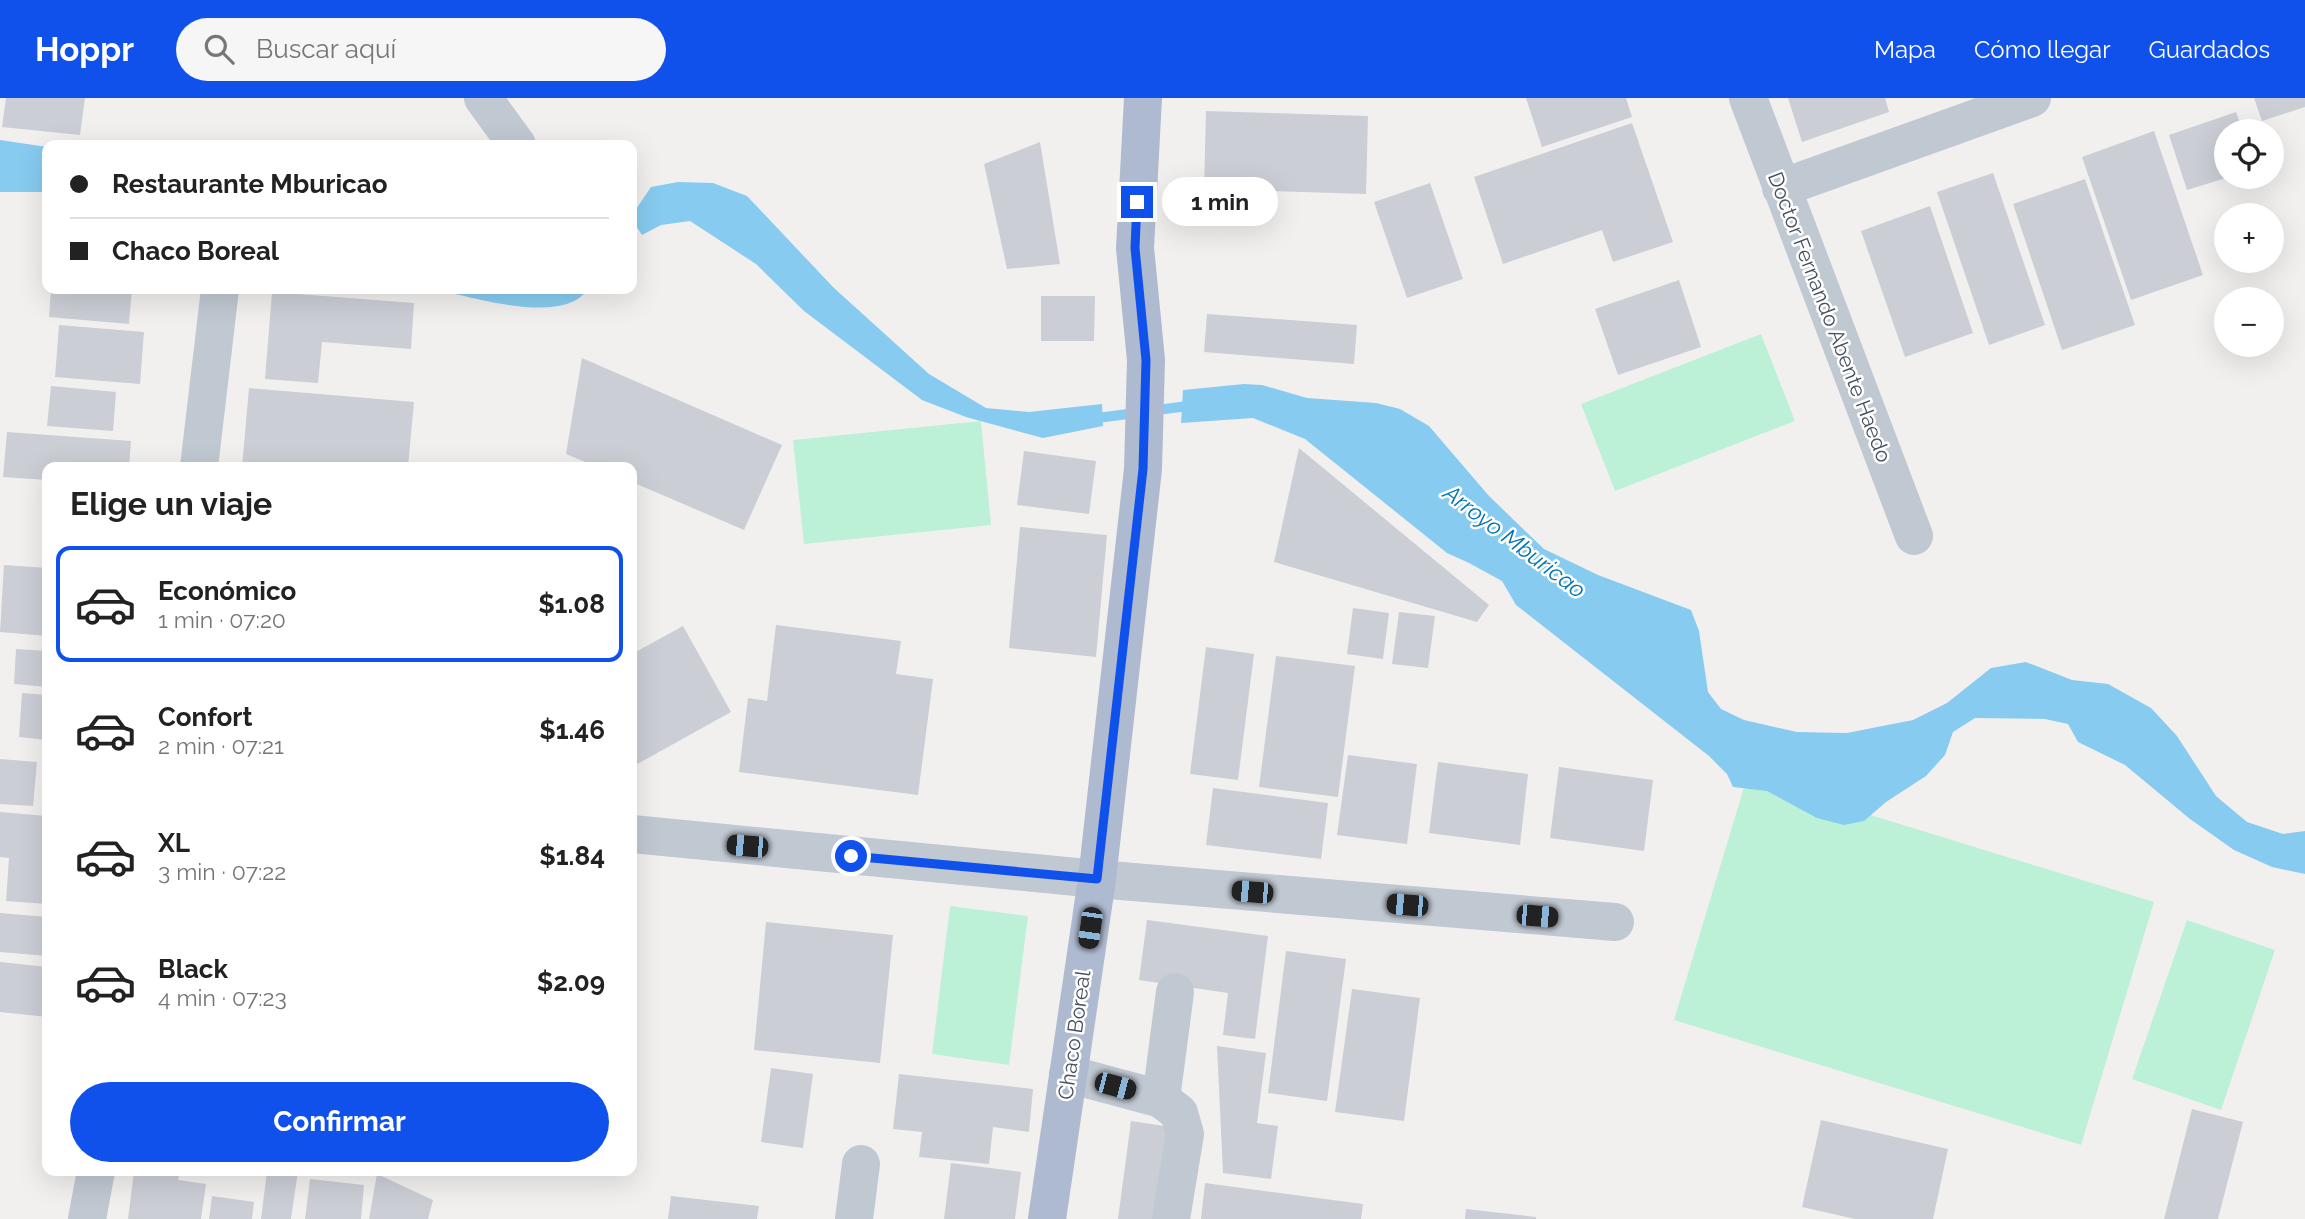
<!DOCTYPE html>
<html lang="es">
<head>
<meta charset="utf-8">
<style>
	:root { --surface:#fff; --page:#f6f6f6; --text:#222; --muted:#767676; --line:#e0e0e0; --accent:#1051eb }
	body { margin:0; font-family:Raleway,sans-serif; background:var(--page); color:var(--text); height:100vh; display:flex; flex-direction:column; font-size:26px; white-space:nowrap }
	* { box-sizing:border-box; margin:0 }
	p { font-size:23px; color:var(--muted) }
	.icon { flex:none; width:38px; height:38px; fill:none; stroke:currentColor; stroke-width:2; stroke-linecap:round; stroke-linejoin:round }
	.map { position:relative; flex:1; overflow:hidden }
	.side { position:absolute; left:42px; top:364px; width:595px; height:714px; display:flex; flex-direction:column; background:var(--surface); border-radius:14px; box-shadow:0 7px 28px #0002 }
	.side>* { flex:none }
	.guide { position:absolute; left:42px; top:42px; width:595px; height:154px; border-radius:14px; box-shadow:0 7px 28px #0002; display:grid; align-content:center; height:154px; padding:0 28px; background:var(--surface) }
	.fabs { position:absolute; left:2214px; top:21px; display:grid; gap:14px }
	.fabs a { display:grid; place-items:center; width:70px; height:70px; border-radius:50%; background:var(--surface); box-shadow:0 7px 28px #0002; font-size:35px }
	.end { position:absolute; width:32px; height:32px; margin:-16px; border:9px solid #1051eb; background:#fff; box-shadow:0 0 0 4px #fff }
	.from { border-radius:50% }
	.bubble { position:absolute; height:49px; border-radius:24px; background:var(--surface); box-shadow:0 7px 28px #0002; font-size:23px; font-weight:700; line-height:49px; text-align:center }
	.car { position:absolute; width:21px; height:42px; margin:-21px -10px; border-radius:9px; box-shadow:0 0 5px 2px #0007; background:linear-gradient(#222 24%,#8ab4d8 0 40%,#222 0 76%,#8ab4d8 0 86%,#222 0) }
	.guide b { display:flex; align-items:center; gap:24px; height:66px; font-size:26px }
	.guide b+b { border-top:2px solid var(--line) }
	.guide i { width:18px; height:18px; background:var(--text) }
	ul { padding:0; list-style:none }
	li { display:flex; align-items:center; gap:21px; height:116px; margin:0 14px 10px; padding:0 14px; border:4px solid transparent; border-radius:14px }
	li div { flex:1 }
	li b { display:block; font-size:26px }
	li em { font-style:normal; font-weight:700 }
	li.on { border-color:var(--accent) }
	li>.icon { width:63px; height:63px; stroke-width:1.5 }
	h2 { padding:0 28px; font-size:32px; line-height:84px }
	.action { display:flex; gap:14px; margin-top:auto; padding:14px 28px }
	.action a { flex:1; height:80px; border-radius:42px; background:var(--accent); color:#fff; font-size:28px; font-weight:700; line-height:80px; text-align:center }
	header { display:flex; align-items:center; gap:42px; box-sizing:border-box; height:98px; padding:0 35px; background:var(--accent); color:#fff }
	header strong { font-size:33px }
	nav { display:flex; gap:38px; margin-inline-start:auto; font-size:24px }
	.search { width:490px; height:63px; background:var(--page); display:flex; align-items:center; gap:18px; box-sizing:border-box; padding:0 24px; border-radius:38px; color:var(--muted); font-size:26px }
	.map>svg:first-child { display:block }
	.green { fill:#bcf1d8 }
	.water { fill:#87cbf0 }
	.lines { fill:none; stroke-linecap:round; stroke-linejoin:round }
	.stream { stroke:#87cbf0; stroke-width:10 }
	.building { fill:#cbced5 }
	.minor { stroke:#c0c8d2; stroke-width:38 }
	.major { stroke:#aebad0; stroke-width:38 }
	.route { stroke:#1051eb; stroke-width:9 }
	.labels { text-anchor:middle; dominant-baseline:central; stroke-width:5; stroke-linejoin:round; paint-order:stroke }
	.street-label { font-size:21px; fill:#47505e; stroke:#fff }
	.water-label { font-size:23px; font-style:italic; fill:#0575b2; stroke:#fff }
</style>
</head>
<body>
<header>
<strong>Hoppr</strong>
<div class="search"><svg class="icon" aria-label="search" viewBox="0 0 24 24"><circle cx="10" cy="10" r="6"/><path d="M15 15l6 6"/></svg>Buscar aquí</div>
<nav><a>Mapa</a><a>Cómo llegar</a><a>Guardados</a></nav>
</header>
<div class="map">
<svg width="2305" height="1121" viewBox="0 0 2305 1121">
	<rect width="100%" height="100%" fill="#f2f0ef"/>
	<path class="green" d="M1761,236L1795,323L1615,393L1581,306Z
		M981,323L991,427L804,446L793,342Z
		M1747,679L2154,804L2081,1047L1674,922Z
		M950,808L1028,818L1009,967L932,956Z
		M2187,822L2275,852L2221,1012L2132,981Z"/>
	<path class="water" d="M0,42L47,49V94H0Z
		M678,84L713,85L747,98L834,190L929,276L986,310L1029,314L1102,306L1103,328L1043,340L966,319L922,302L804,213L756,166L690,123L661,127L642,137L632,122V117L651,89Z
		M433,191H588C563,229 470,198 433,191Z
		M1244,286L1262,287L1307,300L1376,305L1400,311L1429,328L1489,398L1544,451L1598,477L1691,512L1699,533L1708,594L1721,611L1744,622L1797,634L1847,635L1913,622L1947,605L1991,570L2026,564L2072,582L2108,586L2151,610L2177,638L2216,698L2247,724L2283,736L2305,733V776L2272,769L2234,752L2190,721L2125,667L2078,644L2068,626L2045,621L1975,620L1953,634L1945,657L1926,678L1886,704L1864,723L1844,727L1817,720L1767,693L1733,689L1727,676L1709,658L1516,507L1502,483L1469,465L1447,455L1305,341L1253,320L1181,325L1183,292Z"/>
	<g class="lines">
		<path class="stream" d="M1090,321L1195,307"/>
	</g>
	<path class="building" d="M6,0H85L80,37L2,29Z
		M1526,0H1626L1632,19L1542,49Z
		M1788,0H1885L1889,14L1802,44Z
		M2254,0H2305V9L2262,23Z
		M1206,13L1368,18L1366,96L1204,91Z
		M2236,14L2243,33H2226V80L2187,92L2169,37Z
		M1632,25L1673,144L1613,164L1602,132L1503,166L1474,79Z
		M2154,33L2203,177L2131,202L2082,59Z
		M1040,44L1060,166L1007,171L984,66Z
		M1993,75L2045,227L1989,247L1937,94Z
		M2085,81L2135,227L2062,252L2013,106Z
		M1430,85L1463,181L1407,200L1374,104Z
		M1930,108L1973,235L1905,259L1861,133Z
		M1679,182L1701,249L1618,277L1595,211Z
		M51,191H132L129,226L49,219Z
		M272,194L414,205L411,251L322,244L318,285L265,281Z
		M1041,198H1095L1094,243H1041Z
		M1207,216L1357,227L1354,266L1204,254Z
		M59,227L144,234L140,286L55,279Z
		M582,260L782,347L744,432L632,384V369H597L566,356Z
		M51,288L116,294L113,333L47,328Z
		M249,290L414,304L408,369H242Z
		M7,334L131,343L129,369H47V382L3,379Z
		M1299,350L1489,507L1477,524L1274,464Z
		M1024,353L1096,363L1089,416L1017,407Z
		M1020,429L1107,437L1096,559L1009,550Z
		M4,467L47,470V538L0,534Z
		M1353,510L1389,515L1383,561L1347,556Z
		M1399,514L1435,518L1428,570L1392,566Z
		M776,527L901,543L896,576L933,581L918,697L739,674L748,600L767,603Z
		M683,528L731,614L632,669V556Z
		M1206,549L1254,556L1238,682L1190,676Z
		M16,551L47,553V589L14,586Z
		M1276,558L1355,568L1338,699L1259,689Z
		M22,595L47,597V642L19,639Z
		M1348,657L1417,666L1407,746L1337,737Z
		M0,661L37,664L33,708L0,706Z
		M1438,664L1528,676L1520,747L1429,735Z
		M1559,669L1653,682L1644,753L1550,740Z
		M1213,690L1328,705L1321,761L1206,747Z
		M0,714L47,718V806L6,803L9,760L0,759Z
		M0,815L47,819V858L0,854Z
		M1147,822L1268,838L1255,941L1223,937L1228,895L1139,882Z
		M766,824L893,837L880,965L754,952Z
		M1286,853L1346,861L1327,1003L1268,995Z
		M0,864L47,869V919L0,914Z
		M1352,891L1420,900L1404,1023L1335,1014Z
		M1217,948L1266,955L1257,1025L1278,1028L1271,1081L1223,1075Z
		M771,970L813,976L803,1050L761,1044Z
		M899,976L1033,991L1029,1034L993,1029L989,1066L919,1059L922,1034L893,1031Z
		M2192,1011L2243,1024L2218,1121H2164Z
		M1821,1022L1948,1051L1933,1121H1855L1802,1109Z
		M1131,1023L1185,1031L1174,1121H1118Z
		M951,1065L1021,1074L1015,1121H944Z
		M134,1073H180L178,1082L206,1086L201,1121H128Z
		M267,1073H298L291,1121H261Z
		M339,1073H369V1078Z
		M377,1076L433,1102L428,1121H369Z
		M310,1081L364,1087L361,1121H305Z
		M1205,1085L1363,1106L1361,1121H1201Z
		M212,1098L254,1104L252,1121H209Z
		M671,1098L759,1108L757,1121H668Z
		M1466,1111L1536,1119V1121H1465Z"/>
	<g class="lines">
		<path class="minor" d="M483,0L517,47
			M1748,0L1914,438
			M1781,90L2032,0
			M199,369L220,191
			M632,736L1097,781L1615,824
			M1068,976L1161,1001L1179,1015L1185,1036L1171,1121
			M1161,1001L1175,894
			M87,1121L96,1073
			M854,1121L861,1066"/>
		<path class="major" d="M1047,1121L1097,781L1143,371L1146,262L1135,150L1143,0"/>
	</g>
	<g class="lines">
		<path class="route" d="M851,758L1097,781L1143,371L1146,262L1135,150L1137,104"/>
	</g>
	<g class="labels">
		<g class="street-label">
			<text transform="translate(1830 219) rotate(69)">Doctor Fernando Abente Haedo</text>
			<text transform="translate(1074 937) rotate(-82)">Chaco Boreal</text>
		</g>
		<g class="water-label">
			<text transform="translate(1515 443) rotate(37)">Arroyo Mburicao</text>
		</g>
	</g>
</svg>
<div class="fabs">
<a><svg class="icon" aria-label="locate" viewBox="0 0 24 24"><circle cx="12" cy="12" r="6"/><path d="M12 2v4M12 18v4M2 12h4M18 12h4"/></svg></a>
<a>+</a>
<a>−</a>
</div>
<i class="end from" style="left:851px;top:758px"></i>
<i class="end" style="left:1137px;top:104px"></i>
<div class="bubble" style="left:1162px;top:79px;width:116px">1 min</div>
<i class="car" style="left:747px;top:748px;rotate:275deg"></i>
<i class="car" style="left:1252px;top:794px;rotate:275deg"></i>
<i class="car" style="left:1407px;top:807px;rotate:275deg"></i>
<i class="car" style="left:1537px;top:818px;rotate:95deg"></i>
<i class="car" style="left:1090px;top:830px;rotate:188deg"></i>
<i class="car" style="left:1115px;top:988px;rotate:105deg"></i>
<div class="guide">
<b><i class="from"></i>Restaurante Mburicao</b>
<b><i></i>Chaco Boreal</b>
</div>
<section class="side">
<h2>Elige un viaje</h2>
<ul>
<li class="on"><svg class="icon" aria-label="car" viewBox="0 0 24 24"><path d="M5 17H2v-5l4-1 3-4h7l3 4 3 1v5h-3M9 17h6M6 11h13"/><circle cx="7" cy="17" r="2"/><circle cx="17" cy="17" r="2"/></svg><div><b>Económico</b><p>1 min · 07:20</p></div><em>$1.08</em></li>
<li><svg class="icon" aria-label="car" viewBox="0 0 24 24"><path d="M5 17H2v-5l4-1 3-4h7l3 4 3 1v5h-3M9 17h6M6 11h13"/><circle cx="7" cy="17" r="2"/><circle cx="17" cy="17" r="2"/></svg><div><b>Confort</b><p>2 min · 07:21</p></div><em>$1.46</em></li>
<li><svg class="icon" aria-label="car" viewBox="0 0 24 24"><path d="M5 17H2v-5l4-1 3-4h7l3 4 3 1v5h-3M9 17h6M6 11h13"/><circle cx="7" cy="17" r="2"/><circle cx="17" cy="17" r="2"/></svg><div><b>XL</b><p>3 min · 07:22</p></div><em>$1.84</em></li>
<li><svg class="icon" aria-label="car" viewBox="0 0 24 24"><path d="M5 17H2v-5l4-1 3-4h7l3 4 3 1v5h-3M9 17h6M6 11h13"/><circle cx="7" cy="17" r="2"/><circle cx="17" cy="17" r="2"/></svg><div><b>Black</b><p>4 min · 07:23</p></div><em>$2.09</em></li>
</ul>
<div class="action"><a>Confirmar</a></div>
</section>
</div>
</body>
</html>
